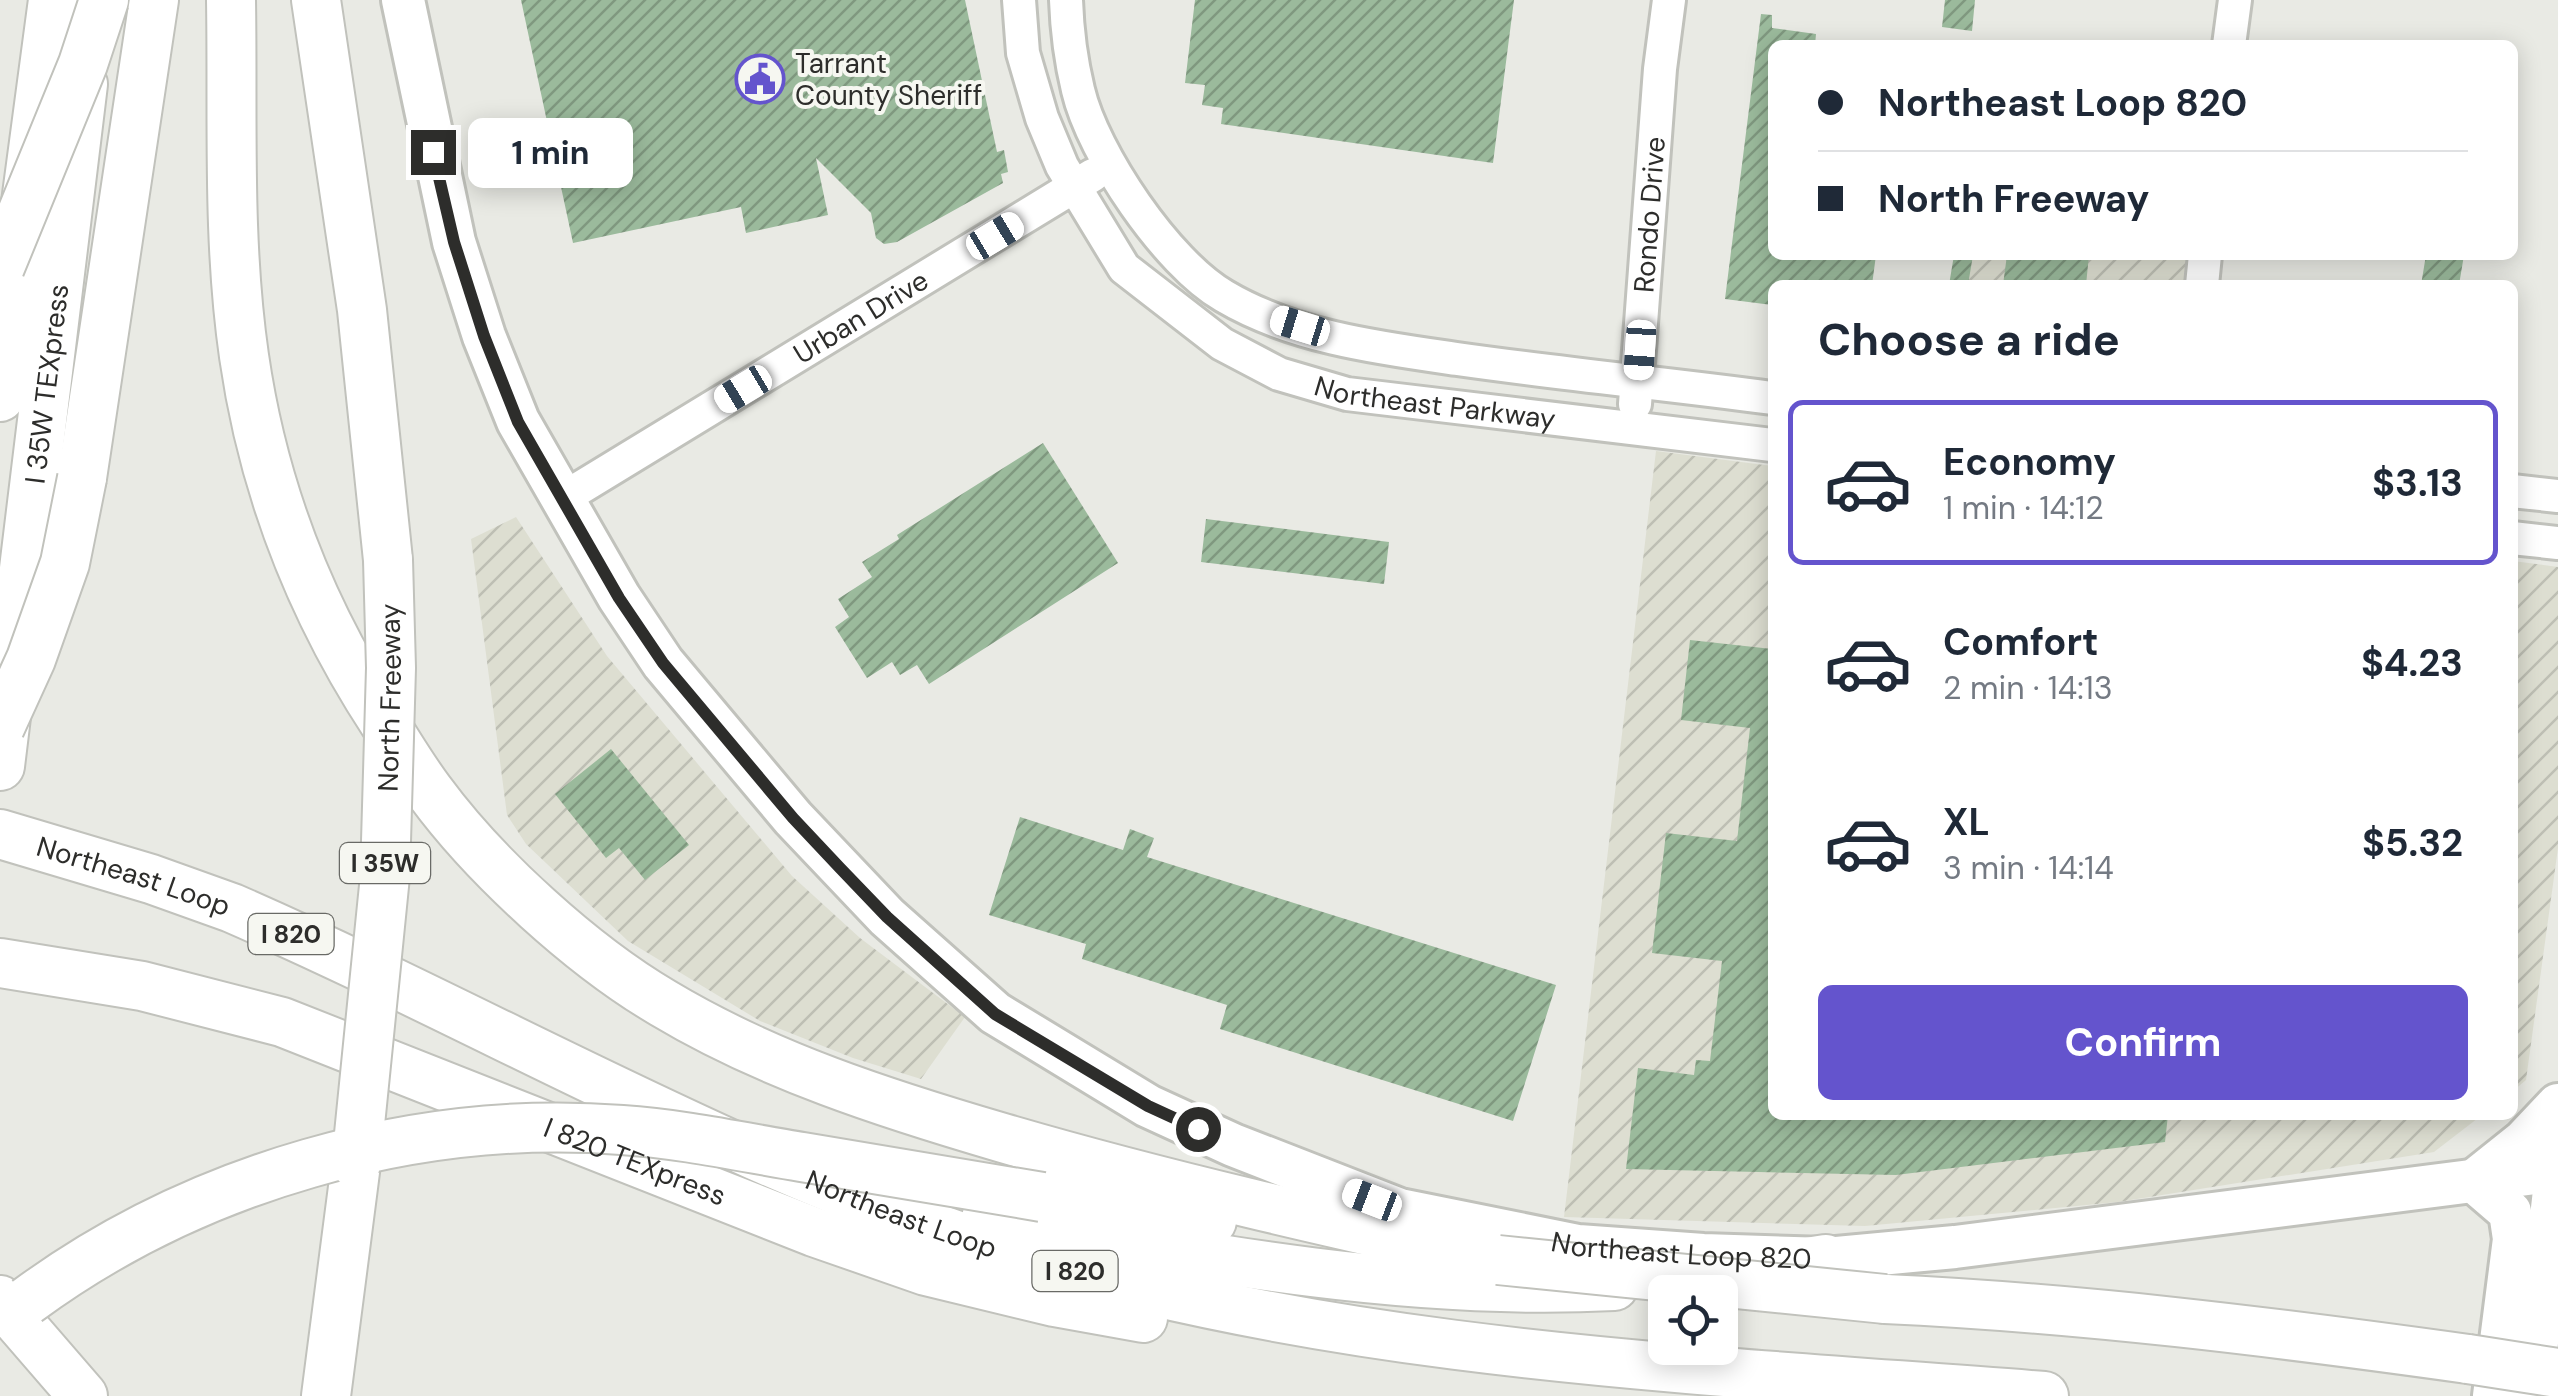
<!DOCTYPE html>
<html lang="en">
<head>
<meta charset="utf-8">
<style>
	:root { --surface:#fff; --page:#f2f2f3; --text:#1f2937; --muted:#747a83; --line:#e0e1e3; --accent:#6454cd }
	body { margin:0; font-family:"DM Sans",sans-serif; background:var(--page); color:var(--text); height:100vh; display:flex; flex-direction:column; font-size:38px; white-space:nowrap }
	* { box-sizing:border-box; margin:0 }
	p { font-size:32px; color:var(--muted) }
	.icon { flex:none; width:55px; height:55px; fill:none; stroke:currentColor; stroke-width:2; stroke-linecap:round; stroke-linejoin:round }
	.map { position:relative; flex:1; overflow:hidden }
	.drawer { position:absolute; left:1768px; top:280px; width:750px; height:840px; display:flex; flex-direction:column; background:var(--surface); border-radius:15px; box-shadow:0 5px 25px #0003 }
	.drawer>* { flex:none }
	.top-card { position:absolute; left:1768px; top:40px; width:750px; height:220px; border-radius:15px; box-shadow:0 5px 25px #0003; display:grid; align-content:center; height:220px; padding:0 50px; background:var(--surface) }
	.tools { position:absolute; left:1648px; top:1275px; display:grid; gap:20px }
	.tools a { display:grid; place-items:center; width:90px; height:90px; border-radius:15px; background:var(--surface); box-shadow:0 5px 25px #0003; font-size:50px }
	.end { position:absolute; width:45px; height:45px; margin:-22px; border:12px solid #2d2d2b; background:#fff; box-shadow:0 0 0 5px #fff }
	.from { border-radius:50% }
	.bubble { position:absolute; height:70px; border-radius:15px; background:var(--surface); box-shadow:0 5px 25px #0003; font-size:32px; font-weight:700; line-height:70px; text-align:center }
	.car { position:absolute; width:30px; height:60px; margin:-30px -15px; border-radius:12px; box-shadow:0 0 8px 2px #0007; background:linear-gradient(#fff 24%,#345 0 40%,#fff 0 76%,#345 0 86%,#fff 0) }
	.top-card b { display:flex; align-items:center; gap:35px; height:95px; font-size:38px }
	.top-card b+b { border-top:2px solid var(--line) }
	.top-card i { width:25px; height:25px; background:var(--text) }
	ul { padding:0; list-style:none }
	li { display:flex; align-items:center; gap:30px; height:165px; margin:0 20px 15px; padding:0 30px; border:5px solid transparent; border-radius:15px }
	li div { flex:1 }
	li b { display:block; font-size:38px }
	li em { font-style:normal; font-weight:700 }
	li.active { border-color:var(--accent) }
	li>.icon { width:90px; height:90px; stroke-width:1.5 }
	h2 { padding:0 50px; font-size:45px; line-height:120px }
	.primary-button { display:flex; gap:20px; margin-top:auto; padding:20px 50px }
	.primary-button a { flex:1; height:115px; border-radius:15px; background:var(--accent); color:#fff; font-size:40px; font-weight:700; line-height:115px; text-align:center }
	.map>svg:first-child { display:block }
	.industrial { fill:url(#industrial-furrows) }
	.building { fill:url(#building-hatch) }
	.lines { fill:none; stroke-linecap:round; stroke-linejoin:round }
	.minor-casing { stroke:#c1c2bc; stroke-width:38 }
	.major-casing { stroke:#c1c2bc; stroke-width:48 }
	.highway-casing { stroke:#c1c2bc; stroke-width:52 }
	.minor { stroke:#fff; stroke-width:32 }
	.major { stroke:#fff; stroke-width:42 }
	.highway { stroke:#fff; stroke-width:48 }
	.highway-bridge-casing { stroke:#c1c2bc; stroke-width:52; stroke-linecap:butt }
	.highway-bridge { stroke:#fff; stroke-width:48 }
	.route { stroke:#2d2d2b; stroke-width:12 }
	.labels { text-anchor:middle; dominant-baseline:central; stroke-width:8; stroke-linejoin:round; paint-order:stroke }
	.shield { fill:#f6f7f1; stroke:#696a66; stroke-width:2.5 }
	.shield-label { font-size:25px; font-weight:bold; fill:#2d2d2b }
	.poi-label { font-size:28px; fill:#2d2d2b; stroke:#f6f7f1; text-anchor:start }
	.street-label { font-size:28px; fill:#2d2d2b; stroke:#f6f7f1 }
</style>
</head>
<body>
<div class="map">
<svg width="2558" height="1396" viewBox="0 0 2558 1396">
	<defs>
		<pattern id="industrial-furrows" width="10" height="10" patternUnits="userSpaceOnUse" patternTransform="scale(2.5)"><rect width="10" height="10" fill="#ddded1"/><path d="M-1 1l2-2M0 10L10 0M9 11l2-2" fill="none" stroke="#bebfb4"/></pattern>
		<pattern id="building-hatch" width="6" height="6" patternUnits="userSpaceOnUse" patternTransform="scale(2.5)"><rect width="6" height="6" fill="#9bba9c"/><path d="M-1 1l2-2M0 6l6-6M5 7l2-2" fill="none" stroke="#7f987f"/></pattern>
	</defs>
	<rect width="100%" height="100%" fill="#e9eae4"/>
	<path class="industrial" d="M1970,255H2187L2184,285H1967Z
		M1656,451L1772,466V1115H2482L2434,1152L2118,1202L1865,1226L1564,1217Z
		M516,517L607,656L792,876L860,938L965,1017L921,1079L853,1058L760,1021L628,941L526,844L507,815L471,539Z
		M2513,561L2558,567V848L2526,1080L2513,1091Z"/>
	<path class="building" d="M521,0H965L997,152L1004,150L1008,172L1001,174L1003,183L897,242L884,244L876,238L871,213L816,158L828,215L746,233L741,207L573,243Z
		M1195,0H1514L1493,163L1221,124L1223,108L1202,105L1205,85L1185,83Z
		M1945,0H1975L1972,31L1942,27Z
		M1761,14L1772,15V28L1816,34L1815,45H1772V255H1876L1872,285H1772V305L1725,299Z
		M1954,255H1973L1968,285H1949Z
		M2007,255H2089L2086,285H2003Z
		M2426,255H2464L2459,285H2421Z
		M1043,443L1118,563L929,684L917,665L900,675L892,662L867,678L835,627L849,617L838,599L872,577L862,562L899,539L897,535Z
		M1206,519L1389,542L1384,584L1201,562Z
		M1690,640L1772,649V1115H2168L2165,1142L1896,1175L1626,1169L1638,1068L1694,1075L1696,1060L1710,1061L1722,961L1652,953L1666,833L1737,841L1750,728L1681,720Z
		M611,749L689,845L645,880L619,848L606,858L555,794Z
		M1020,817L1123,850L1130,829L1154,838L1147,857L1556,985L1513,1121L1220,1029L1227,1005L1082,959L1086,944L989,915Z"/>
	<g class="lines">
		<g class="minor-casing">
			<g id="minor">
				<path id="s1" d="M1019,0L1023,53L1042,118L1062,166L1124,268L1222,344L1279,374L1347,394L1772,445"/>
				<path d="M1066,0C1067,30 1071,61 1078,90C1093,154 1167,263 1224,296C1293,337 1379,348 1457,359C1562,374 1667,384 1772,398"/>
				<path d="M2229,45L2235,0"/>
				<path d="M2202,285L2205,255"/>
				<path id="s2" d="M1635,404L1660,69L1669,0"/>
				<path d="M2512,491L2558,496"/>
				<path id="s3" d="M562,499L1093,175"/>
				<path d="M2512,538L2558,543"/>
			</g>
		</g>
		<g class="major-casing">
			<g id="major">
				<path id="s4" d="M403,0L454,242L484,336L518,421L619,597L663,663L793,818L887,917L995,1013L1148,1106L1233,1145L1400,1210L1578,1246L1703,1255L1826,1259L1955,1247L2558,1170"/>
				<path d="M2494,1396L2514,1239L2510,1212L2474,1181L2524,1141L2558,1105"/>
				<path d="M2531,1396L2558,1155"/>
			</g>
		</g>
		<g class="highway-casing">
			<g id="highway">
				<path d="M231,0C233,118 227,239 244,356C263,488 312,613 385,724C400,747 414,771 430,792C486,868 583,956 663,1003C768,1066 887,1104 1003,1138C1167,1186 1332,1223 1498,1260"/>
				<path d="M316,0L362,310L388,560"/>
				<path d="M0,397L53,0"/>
				<path d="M82,478L154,0"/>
				<path id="s5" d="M0,766L83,84"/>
				<path id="s6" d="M0,834L151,879L232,908C493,1022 744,1171 1016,1255C1349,1356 1699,1369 2044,1396"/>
				<path id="s7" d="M0,963L142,986L282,1022L814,1232L926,1271L1054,1302L1143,1318"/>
				<path d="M1061,1200L1212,1221"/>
				<path d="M986,1218C1193,1256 1402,1297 1614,1286"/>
				<path d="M1725,1275L1826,1259"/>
				<path d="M1885,1299C2081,1308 2274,1332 2468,1359"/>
				<path d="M0,1300L83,1396"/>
				<path d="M326,1396L356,1164"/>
			</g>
		</g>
		<use href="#minor" class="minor"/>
		<use href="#major" class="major"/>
		<use href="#highway" class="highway"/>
		<g class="highway-bridge-casing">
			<g id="highway-bridge">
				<path d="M0,267L83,64L104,0"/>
				<path d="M0,727L31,659L65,563L82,478"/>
				<path id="s8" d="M356,1164L385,876L391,668L388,560"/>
				<path d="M1498,1260L1885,1299"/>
				<path d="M27,1301C194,1178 414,1114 622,1130C682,1134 742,1147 802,1157C882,1171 962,1184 1042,1197"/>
				<path d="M2468,1359L2558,1373"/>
			</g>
		</g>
		<use href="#highway-bridge" class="highway-bridge"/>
	</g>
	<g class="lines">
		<path class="route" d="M433,152L454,242L484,336L518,422L619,598L663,663L793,818L840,868L887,917L995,1014L1148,1106L1198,1129"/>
	</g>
	<defs>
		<g id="civic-ring" transform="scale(2.5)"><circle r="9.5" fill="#f6f7f1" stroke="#6454cd" stroke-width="1.5"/><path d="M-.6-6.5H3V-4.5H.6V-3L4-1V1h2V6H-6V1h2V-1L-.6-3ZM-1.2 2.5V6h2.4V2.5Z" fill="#6454cd"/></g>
	</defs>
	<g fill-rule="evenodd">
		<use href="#civic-ring" x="760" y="79"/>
	</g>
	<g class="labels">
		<g class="shield">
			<rect x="340" y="843" width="90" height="40" rx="8"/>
			<rect x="248.5" y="914" width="85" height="40" rx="8"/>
			<rect x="1032.5" y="1251" width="85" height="40" rx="8"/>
		</g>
		<g class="shield-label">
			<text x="385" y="863">I 35W</text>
			<text x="291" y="934">I 820</text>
			<text x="1075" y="1271">I 820</text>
		</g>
		<g class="poi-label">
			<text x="795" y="63">Tarrant<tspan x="795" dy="32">County Sheriff</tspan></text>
		</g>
		<g class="street-label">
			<text stroke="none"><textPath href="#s2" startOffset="190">Rondo Drive</textPath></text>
			<text stroke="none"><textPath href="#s3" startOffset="350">Urban Drive</textPath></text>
			<text stroke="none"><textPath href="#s5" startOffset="385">I 35W TEXpress</textPath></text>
			<text stroke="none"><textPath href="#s1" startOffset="640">Northeast Parkway</textPath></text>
			<text stroke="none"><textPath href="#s8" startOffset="468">North Freeway</textPath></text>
			<text stroke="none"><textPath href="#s6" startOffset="140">Northeast Loop</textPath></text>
			<text stroke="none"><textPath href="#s7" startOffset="668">I 820 TEXpress</textPath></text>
			<text stroke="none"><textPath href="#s6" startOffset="980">Northeast Loop</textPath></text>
			<text stroke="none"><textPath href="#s4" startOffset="1940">Northeast Loop 820</textPath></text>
		</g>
	</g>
</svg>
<div class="tools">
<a><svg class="icon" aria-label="locate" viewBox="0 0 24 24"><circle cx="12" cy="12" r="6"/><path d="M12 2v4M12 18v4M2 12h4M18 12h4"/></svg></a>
</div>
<i class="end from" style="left:1198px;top:1129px"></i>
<i class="end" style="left:433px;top:152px"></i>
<div class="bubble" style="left:468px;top:118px;width:165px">1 min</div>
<i class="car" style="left:995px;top:236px;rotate:59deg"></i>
<i class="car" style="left:1300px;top:326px;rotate:287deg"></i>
<i class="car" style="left:1640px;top:350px;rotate:184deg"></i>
<i class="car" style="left:743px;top:389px;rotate:239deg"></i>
<i class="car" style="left:1372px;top:1200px;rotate:291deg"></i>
<div class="top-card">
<b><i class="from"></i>Northeast Loop 820</b>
<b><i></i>North Freeway</b>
</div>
<section class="drawer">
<h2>Choose a ride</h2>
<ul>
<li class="active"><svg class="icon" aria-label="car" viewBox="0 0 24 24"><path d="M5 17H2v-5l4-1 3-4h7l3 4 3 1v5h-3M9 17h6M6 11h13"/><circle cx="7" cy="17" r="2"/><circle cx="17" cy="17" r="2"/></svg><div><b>Economy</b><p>1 min · 14:12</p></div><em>$3.13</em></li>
<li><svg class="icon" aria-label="car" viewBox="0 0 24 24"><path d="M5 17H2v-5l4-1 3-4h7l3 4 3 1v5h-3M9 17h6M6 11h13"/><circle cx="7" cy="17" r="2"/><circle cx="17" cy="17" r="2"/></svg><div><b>Comfort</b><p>2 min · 14:13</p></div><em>$4.23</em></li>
<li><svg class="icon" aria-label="car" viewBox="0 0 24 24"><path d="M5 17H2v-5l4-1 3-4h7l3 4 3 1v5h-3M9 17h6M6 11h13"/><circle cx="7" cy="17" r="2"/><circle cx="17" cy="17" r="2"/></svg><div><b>XL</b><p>3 min · 14:14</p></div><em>$5.32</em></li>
</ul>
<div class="primary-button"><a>Confirm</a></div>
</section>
</div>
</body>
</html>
